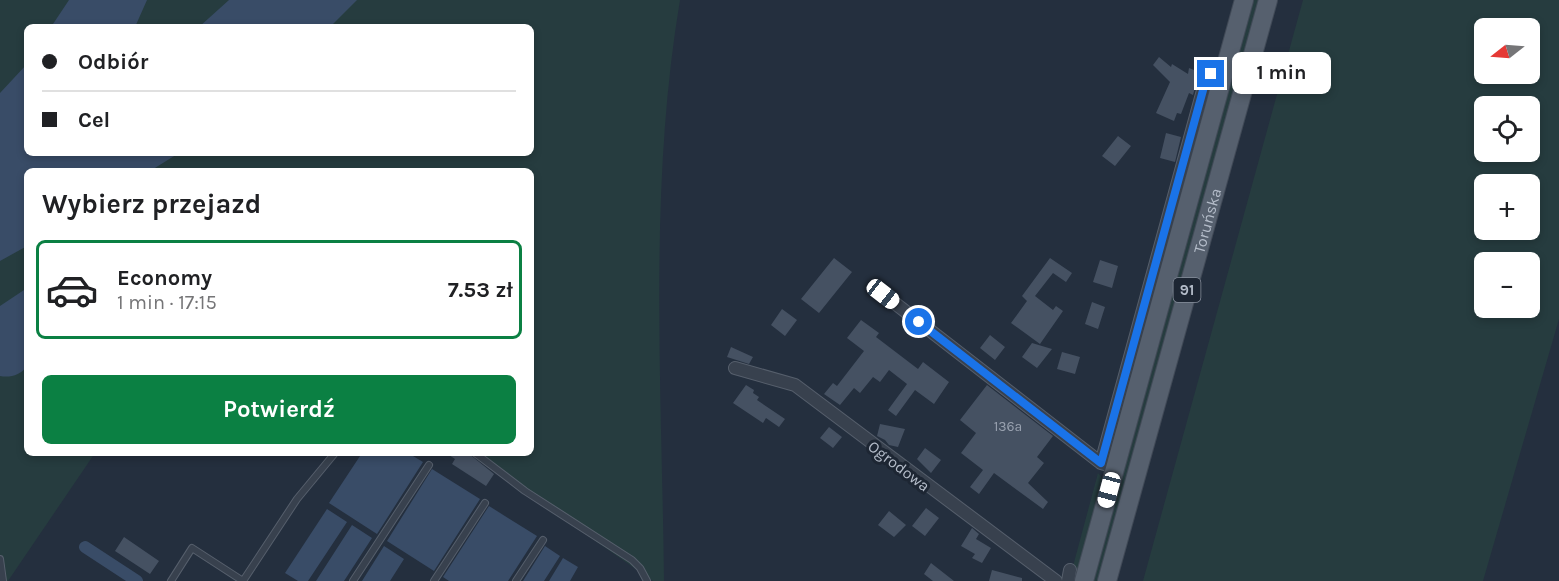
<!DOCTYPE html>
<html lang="pl">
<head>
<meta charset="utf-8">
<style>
	:root { --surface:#fff; --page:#f6f6f6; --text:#202124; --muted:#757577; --line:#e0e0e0; --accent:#0b8043 }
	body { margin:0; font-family:Karla,sans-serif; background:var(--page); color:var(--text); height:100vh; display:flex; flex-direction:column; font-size:22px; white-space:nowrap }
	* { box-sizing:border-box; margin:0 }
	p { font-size:20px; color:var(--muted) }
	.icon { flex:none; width:33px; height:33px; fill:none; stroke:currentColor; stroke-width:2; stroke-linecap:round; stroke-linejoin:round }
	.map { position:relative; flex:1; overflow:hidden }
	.sheet { position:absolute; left:24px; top:168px; width:510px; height:288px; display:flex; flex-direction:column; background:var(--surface); border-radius:9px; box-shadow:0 3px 9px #0003 }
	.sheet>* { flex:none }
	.top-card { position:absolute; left:24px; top:24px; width:510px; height:132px; border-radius:9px; box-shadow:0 3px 9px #0003; display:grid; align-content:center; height:132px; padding:0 18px; background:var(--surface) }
	.needle { width:39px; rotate:253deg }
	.tools { position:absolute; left:1474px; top:18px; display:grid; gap:12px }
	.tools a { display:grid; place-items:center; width:66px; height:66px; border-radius:9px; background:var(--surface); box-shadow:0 3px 9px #0003; font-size:30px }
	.end { position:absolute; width:27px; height:27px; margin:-14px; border:8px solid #1a73e8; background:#fff; box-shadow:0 0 0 3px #fff }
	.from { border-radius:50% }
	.bubble { position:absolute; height:42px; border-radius:9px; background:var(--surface); box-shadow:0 3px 9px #0003; font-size:20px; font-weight:700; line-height:42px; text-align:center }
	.car { position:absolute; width:18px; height:36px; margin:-18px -9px; border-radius:8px; box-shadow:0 0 4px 2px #0007; background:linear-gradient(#fff 24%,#345 0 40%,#fff 0 76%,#345 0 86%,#fff 0) }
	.top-card b { display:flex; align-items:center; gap:21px; height:57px; font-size:22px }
	.top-card b+b { border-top:2px solid var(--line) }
	.top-card i { width:15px; height:15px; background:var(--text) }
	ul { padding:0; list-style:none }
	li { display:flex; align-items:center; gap:18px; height:99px; margin:0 12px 9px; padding:0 6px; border:3px solid transparent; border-radius:9px }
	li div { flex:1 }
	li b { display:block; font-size:22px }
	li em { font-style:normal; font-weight:700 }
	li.active { border-color:var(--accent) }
	li>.icon { width:54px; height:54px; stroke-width:1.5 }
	h2 { padding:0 18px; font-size:27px; line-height:72px }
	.cta { display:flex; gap:12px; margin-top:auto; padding:12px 18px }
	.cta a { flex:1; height:69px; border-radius:9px; background:var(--accent); color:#fff; font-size:24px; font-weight:700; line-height:69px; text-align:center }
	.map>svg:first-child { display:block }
	.green { fill:#263c3f; fill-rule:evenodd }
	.water { fill:#394c67 }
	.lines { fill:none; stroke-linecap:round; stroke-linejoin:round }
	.canal { stroke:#394c67; stroke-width:12 }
	.building { fill:#455162 }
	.lane-casing { stroke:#565f6c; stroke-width:8 }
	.street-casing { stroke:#565f6c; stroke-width:14 }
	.primary-casing { stroke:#414a57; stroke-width:20 }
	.lane { stroke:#38414e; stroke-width:6 }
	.street { stroke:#38414e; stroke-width:12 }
	.primary { stroke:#56606e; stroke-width:18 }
	.route { stroke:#1a73e8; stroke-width:8 }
	.labels { text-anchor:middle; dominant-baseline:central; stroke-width:6; stroke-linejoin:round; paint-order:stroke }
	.number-label { font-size:14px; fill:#98a1af }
	.shield { fill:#1d2633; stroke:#878f9c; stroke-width:1.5 }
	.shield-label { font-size:15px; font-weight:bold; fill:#b4bcc9 }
	.street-label { font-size:16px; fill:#b4bcc9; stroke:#1d2633 }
</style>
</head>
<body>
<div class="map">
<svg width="1559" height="581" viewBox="0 0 1559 581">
	<rect width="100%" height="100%" fill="#242f3e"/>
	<path class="green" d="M0,0H680C648,191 662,388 664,581H653L469,453H531V171H27V453H95L8,581H0ZM27,27H531V153H27Z
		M1252,0H1261L1100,581H1092Z
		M1303,0H1559V319L1483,581H1143ZM1485,28H1530V74H1485ZM1485,106H1530V152H1485ZM1485,184H1530V230H1485ZM1485,262H1530V308H1485Z
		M1098,473L1104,480L1077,581H1073L1072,570Z"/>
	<path class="water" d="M69,0H147L135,27H51Z
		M229,0H357L330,27H199Z
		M27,64V153H179L150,171H27V246L0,261V93Z
		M27,288V366C21,375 10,378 0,376V306Z
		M362,453H408L423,462L377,534L329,503Z
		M432,469L480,499L434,571L387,541Z
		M489,506L537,536L508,581H449L443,577Z
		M327,509L347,522L308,581H298L285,573Z
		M352,525L372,538L344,581H316Z
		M384,546L404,559L390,581H362Z
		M545,546L560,556L544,581H523Z
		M563,558L578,567L570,581H549Z"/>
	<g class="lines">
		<path class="canal" d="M85,547L137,581"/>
	</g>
	<path class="building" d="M1159,57L1171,67L1172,64L1188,74L1189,68L1199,72L1193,95L1189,93L1181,114L1177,113L1174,121L1156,113L1170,82L1153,65Z
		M1166,133L1181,137L1175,162L1160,158Z
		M1118,136L1131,146L1115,166L1102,156Z
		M834,258L852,272L819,313L801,299Z
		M1050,258L1072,273L1066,282L1053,273L1035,296L1053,310L1056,306L1063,311L1040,344L1011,323L1027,301L1022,296Z
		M1100,260L1118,266L1112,288L1093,282Z
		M1092,302L1105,307L1098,329L1085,324Z
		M782,309L797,320L785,336L771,325Z
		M861,320L879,333L876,337L918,369L923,362L949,382L934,404L915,390L896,416L888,410L907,384L889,370L880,382L873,377L860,393L854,388L840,405L824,394L833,383L837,386L864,351L847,338Z
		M990,335L1005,347L995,360L980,348Z
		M1032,343L1052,349L1037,368L1022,357Z
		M731,347L753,357L749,364L727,357Z
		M1062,352L1080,357L1075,374L1057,369Z
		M746,385L754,390L753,393L759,397L757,400L785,419L779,427L766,418L763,423L733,403Z
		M987,385L1053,436L1037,457L1044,463L1028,483L1048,502L1043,509L994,473L979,494L970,487L983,470L961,453L976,433L960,420Z
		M880,424L905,429L898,447L889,445L885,440L877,436Z
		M829,427L842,437L833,448L820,438Z
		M925,448L941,460L931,473L917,459Z
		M446,453H468L494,474L486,486L452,464L455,459Z
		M926,508L939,518L925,536L912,526Z
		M889,511L906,525L894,537L878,525Z
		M972,528L979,534L976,539L991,548L982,563L972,558L975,554L961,546Z
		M124,537L159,561L150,574L115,551Z
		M931,563L954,581H933L924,574Z
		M992,570L1022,578V581H989Z"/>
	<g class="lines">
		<g class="lane-casing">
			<path id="lane" d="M475,453L525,491L632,560L640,568L647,581
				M0,559L3,581
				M171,581L192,548L243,581
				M243,581L297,499L335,453
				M353,581L429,465
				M434,581L485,503
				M516,581L543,540"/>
		</g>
		<g class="street-casing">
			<path id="street" d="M883,294L1101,463
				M735,368L795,385L1056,581
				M1115,467L1101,463L1208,72L1223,77
				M1068,581L1070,570"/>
		</g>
		<g class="primary-casing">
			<g id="primary">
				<path d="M1084,581L1244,0"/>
				<path id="s1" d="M1107,581L1268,0"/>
			</g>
		</g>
		<use href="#lane" class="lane"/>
		<use href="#street" class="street"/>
		<use href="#primary" class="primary"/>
	</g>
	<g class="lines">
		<path class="route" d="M919,322L1101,463L1208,72L1211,74"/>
	</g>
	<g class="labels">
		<g class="number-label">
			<text x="1008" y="426">136a</text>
		</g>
		<rect class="shield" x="1173.5" y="278" width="27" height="24" rx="4.5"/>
		<g class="shield-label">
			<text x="1187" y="290">91</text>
		</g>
		<g class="street-label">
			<text stroke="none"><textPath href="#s1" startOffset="374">Toruńska</textPath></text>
			<text transform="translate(899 466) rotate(37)">Ogrodowa</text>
		</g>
	</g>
</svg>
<div class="tools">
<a><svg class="needle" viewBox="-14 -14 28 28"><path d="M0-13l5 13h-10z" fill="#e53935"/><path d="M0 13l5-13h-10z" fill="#757577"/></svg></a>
<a><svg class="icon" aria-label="locate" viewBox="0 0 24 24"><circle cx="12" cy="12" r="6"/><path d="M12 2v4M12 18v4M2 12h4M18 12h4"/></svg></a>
<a>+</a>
<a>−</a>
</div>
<i class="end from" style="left:919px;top:322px"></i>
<i class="end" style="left:1211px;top:74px"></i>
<div class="bubble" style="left:1232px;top:52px;width:99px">1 min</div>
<i class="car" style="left:883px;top:294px;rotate:128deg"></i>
<i class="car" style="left:1109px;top:490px;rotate:195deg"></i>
<div class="top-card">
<b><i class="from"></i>Odbiór</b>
<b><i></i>Cel</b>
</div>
<section class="sheet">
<h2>Wybierz przejazd</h2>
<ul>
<li class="active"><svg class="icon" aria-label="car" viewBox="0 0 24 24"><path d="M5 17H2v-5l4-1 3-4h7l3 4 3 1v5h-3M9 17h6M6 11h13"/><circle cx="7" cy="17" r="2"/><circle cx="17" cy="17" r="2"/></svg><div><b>Economy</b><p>1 min · 17:15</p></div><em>7.53 zł</em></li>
</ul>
<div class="cta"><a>Potwierdź</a></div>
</section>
</div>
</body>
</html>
